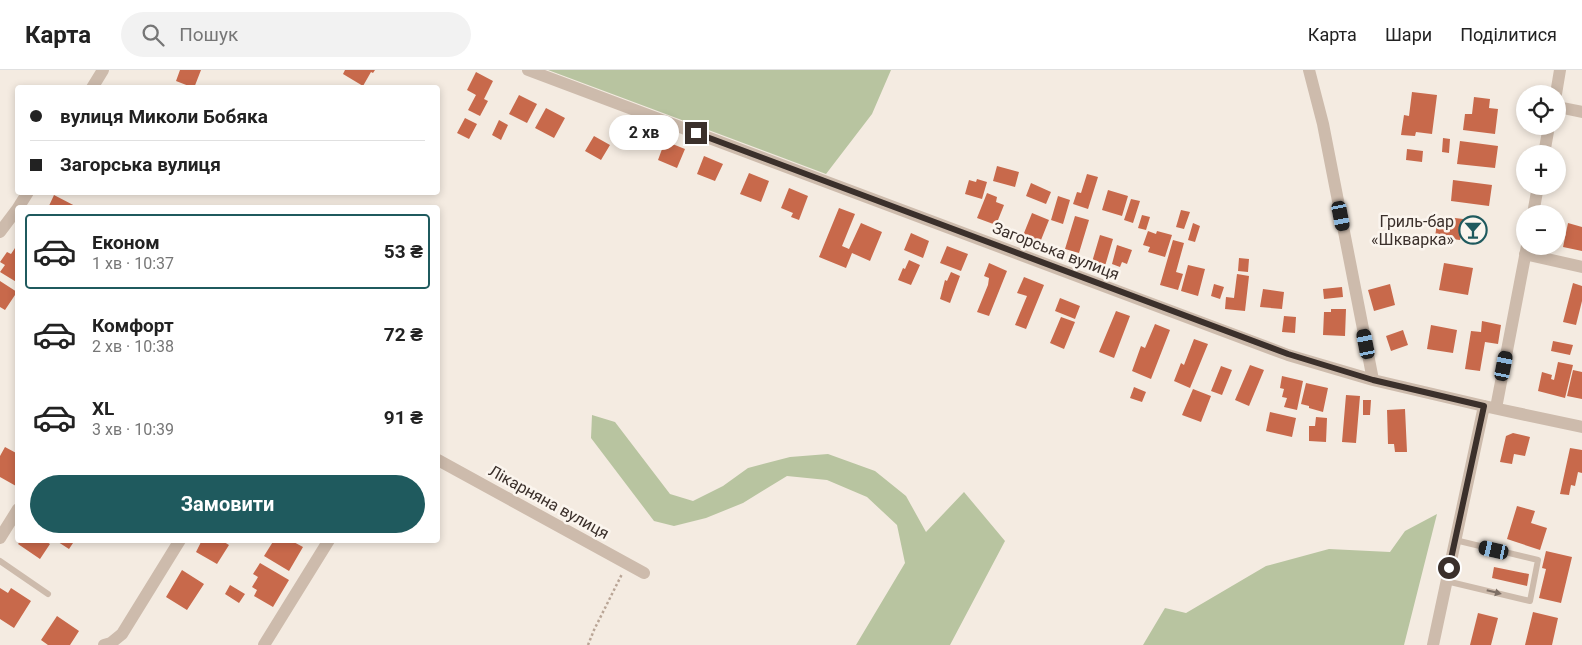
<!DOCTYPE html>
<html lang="uk">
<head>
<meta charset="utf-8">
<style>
	:root { --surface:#fff; --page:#f2f2f2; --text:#222; --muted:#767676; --line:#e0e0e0; --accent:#1f5a5e }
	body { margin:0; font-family:Roboto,sans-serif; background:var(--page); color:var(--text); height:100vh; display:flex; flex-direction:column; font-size:19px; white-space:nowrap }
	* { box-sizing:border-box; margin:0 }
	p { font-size:16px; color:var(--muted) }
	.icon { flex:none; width:28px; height:28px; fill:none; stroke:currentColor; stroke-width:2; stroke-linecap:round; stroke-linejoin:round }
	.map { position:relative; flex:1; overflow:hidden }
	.drawer { position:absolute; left:15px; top:135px; width:425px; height:338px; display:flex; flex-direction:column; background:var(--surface); border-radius:5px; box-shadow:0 2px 8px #0003 }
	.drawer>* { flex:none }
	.top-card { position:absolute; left:15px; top:15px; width:425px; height:110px; border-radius:5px; box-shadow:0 2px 8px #0003; display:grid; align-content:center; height:110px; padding:0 15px; background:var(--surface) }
	.tools { position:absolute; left:1516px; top:15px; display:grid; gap:10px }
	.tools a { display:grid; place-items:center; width:50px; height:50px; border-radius:50%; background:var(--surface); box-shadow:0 2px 8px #0003; font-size:25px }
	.end { position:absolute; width:22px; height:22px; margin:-11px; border:6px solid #3b302b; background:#fff; box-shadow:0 0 0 2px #fff }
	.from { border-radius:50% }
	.bubble { position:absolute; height:35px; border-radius:18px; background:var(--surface); box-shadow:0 2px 8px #0003; font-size:16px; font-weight:700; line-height:35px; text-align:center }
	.car { position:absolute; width:15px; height:30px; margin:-15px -8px; border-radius:6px; box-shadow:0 0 4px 1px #0007; background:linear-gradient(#222 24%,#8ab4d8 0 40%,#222 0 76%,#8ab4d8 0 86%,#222 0) }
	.top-card b { display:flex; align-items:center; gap:18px; height:48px; font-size:19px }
	.top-card b+b { border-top:1px solid var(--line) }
	.top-card i { width:12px; height:12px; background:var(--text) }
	ul { padding:9px 0 0; list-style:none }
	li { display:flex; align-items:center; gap:15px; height:75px; margin:0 10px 8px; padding:0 5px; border:2px solid transparent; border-radius:5px }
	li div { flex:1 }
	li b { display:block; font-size:19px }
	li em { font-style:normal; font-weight:700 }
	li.on { border-color:var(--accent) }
	li>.icon { width:45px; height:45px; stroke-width:1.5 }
	.button { display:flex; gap:10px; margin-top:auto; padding:10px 15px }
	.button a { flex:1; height:58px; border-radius:30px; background:var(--accent); color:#fff; font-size:20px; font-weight:700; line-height:58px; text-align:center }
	header { display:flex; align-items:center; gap:30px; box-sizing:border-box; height:70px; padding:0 25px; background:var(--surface); border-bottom:1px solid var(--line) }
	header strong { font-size:24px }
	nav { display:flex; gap:28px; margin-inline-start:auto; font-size:18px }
	.search { width:350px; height:45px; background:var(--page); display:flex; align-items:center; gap:12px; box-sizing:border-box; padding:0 18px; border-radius:28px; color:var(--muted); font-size:19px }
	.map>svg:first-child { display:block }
	.green { fill:#b8c4a0 }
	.building { fill:#c8694b }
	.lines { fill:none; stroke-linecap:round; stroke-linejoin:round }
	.path { stroke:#b9a596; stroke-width:2.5; stroke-dasharray:2.5 2.5; stroke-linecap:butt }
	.service { stroke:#cdbbac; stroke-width:6 }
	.minor { stroke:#cdbbac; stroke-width:12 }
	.tertiary { stroke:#cdbbac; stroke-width:12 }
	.oneway { fill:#7d6f65 }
	.route { stroke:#3b302b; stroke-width:6 }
	.labels { text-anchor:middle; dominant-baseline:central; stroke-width:5; stroke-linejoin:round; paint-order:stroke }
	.poi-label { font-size:16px; fill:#3b302b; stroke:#fbf5ee; text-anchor:end }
	.street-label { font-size:16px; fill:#3b302b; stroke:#fbf5ee }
</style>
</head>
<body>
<header>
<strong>Карта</strong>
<div class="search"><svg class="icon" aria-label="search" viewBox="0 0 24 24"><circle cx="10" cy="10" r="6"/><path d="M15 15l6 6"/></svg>Пошук</div>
<nav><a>Карта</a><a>Шари</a><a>Поділитися</a></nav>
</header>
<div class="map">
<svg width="1582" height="575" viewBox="0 0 1582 575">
	<rect width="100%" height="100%" fill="#f4ebe1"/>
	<path class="green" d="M548,0H891L872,44L826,104Z
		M592,345L615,352L670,424L693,431L723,416L748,398L790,387L828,384L875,401L906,426L926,462L964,422L1005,471L950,575H856L905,493L897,455L867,427L827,410L787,406L743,433L706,448L674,456L654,451L591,368Z
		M1437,444L1404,575H1143L1165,538L1186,543L1266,496L1329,479L1390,482L1405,461Z"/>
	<path class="building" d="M180,0H201L194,18L176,11Z
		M345,0H375L373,3L371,2L363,16L343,4Z
		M476,2L493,11L484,29L488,31L480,46L468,40L476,25L467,20Z
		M1412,22L1437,25L1432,64L1416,62L1415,66L1401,65L1404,45L1409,46Z
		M519,25L537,34L527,53L509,44Z
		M1474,27L1490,29L1489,38L1498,39L1495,64L1463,60L1465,44H1472Z
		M546,38L565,48L554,68L535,58Z
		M465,48L477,54L469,69L457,63Z
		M499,50L508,55L501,70L492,65Z
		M594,66L610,75L601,90L585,81Z
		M1443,68L1450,69L1449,83L1442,82Z
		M665,71L685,79L677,98L658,90Z
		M1460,71L1498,76L1495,98L1457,94Z
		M1407,79L1423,81L1422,92L1406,90Z
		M704,86L723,94L715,111L697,104Z
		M997,96L1019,102L1015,117L993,111Z
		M749,103L769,111L761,132L740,124Z
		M1087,104L1098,107L1088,139L1073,134L1077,122L1081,123Z
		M977,109L987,112L982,129L965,124L969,110L976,112Z
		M1453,110L1492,115L1489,136L1451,131Z
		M1031,113L1051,122L1046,134L1026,126Z
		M789,118L808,126L799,150L791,147L793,143L781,138Z
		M1108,120L1128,126L1122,146L1102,140Z
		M987,123L997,127L996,132L1004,135L996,155L977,148Z
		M54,125L79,138H48Z
		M1058,126L1070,130L1063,154L1051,150Z
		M1131,129L1140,131L1133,153L1124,150Z
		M839,138L855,144L842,176L849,179L861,153L882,162L870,191L852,183L846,198L819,187Z
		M1181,140L1190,142L1184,159L1176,157Z
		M1032,143L1049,150L1039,175L1022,168Z
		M1142,145L1150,147L1146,160L1138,158Z
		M1075,146L1089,150L1079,183L1065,179Z
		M1438,146L1480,151L1478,168L1461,166L1460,170L1435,167Z
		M1193,153L1200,156L1195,172L1188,170Z
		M1568,153L1582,157V181L1563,177Z
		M1148,161L1156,164L1157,161L1172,165L1165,187L1148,182L1150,177L1143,175Z
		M911,163L929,171L923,188L904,180Z
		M1100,165L1113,169L1105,196L1092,192Z
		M1173,170L1184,173L1176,202L1183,204L1178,220L1160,215Z
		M1117,175L1132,180L1127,194L1122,192L1120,197L1112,194Z
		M947,176L968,184L961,201L940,193Z
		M15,178L18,179V213L0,202L5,195L0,192L7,182L11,184Z
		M1239,188L1249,189L1248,202L1238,201Z
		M909,190L920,195L911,215L898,210L903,198L905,199Z
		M989,193L1007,201L989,246L977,242L988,215L989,208L984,206Z
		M1444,193L1473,198L1468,225L1439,220Z
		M1188,195L1205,199L1198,226L1181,221Z
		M951,202L960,206L950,233L940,229L945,210L947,211Z
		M1237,204L1249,206L1245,241L1225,239L1226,227L1234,228Z
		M1024,207L1044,215L1026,259L1015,255L1027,226L1017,223Z
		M0,211L17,222L5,240L0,237Z
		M1573,213L1582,216V231L1576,255L1563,252Z
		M1214,214L1224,217L1220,229L1211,226Z
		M1390,214L1395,235L1374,241L1368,220Z
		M1342,217L1343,227L1324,229L1323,219Z
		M1263,219L1284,222L1282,239L1260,237Z
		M1060,228L1080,236L1075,249L1055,241Z
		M1331,239H1346L1345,266L1323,265L1324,242H1331Z
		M1116,241L1130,246L1114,288L1099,282Z
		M1284,246L1296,247L1295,263L1282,262Z
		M1061,247L1075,252L1064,279L1050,273Z
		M1482,251L1501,255L1498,274L1485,272L1480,301L1465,299L1471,261L1481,262Z
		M1155,254L1170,260L1151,309L1132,301L1141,276L1145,278Z
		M1431,255L1457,260L1453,283L1427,279Z
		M1403,260L1408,275L1391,281L1386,266Z
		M1194,269L1208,274L1190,318L1174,311L1181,293L1184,295Z
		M1553,271L1573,275L1570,285L1551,281Z
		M1558,292L1573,295L1565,328L1538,321L1542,302L1552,305L1551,309L1554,310Z
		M1250,295L1264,300L1249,336L1235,330Z
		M1221,296L1232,300L1222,325L1211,321Z
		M1573,300L1582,302V329L1567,326Z
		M1282,306L1303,311L1297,340L1284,337L1287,328L1282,327L1284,319L1280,318Z
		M1306,313L1328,318L1323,342L1309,338V336L1301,334Z
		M1134,317L1146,322L1142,332L1130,328Z
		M1193,319L1211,326L1201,352L1182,345Z
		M1346,325L1360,326L1356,373L1342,372Z
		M1363,330H1371L1370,345H1363Z
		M1405,339L1407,382H1395L1394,374H1388L1387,340Z
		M1270,342L1296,348L1292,367L1266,361Z
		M1316,347L1327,348L1326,372L1309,371V356H1315Z
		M1513,363L1530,367L1525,386L1514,384L1512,394L1500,392L1506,366Z
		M5,377L18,384L16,416L0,407V386Z
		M1570,378L1582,380V403L1578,402L1575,416L1571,415L1569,425L1560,424Z
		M1517,436L1535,441L1531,453L1547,458L1540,480L1507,469Z
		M21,470H44L50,474L40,489L18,474Z
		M55,470H75L69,479Z
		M202,470H221L229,475L217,494L196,482Z
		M274,470H290L303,477L289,501L264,486Z
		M1546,481L1572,487L1561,533L1539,528L1546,499L1542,498Z
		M260,493L289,510L273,537L254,526L257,520L252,517L258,507L253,504Z
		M1494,497L1529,504L1527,516L1492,508Z
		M182,500L204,514L187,540L166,527Z
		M230,515L245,524L239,533L225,524Z
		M0,518L8,523L11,518L31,531L14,558L0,549Z
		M1533,542L1558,548L1552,575H1525Z
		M1478,543L1498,548L1491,575H1470Z
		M57,546L79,561L70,575H48L41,570Z"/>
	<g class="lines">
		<path class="path" d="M588,575L594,560L622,504"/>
		<path class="service" d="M0,491L48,524
			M1446,511L1530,531L1538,490L1455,470"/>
		<path class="minor" d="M528,0L1288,285L1373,310L1484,336
			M1309,0L1323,54L1373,310
			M92,18L103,0
			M1556,24L1560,0
			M1558,37L1582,42
			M1544,84L1549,56
			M18,138L28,122
			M1533,144L1538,116
			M0,162L18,138
			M1525,184L1582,197
			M1496,338L1527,176
			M438,390L644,503
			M0,468L18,439
			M104,575L111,573L122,564L180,470
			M264,575L329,470"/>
		<path class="tertiary" d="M1433,575L1484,336L1582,357"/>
	</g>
	<defs><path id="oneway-solid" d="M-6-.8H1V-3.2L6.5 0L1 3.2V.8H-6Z" transform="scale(1.25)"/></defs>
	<use class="oneway" href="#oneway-solid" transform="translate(1494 522) rotate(14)"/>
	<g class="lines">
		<path class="route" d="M696,63L1288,284L1373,310L1484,336L1449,498"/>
	</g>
	<defs>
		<g id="bar-ring" transform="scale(1.4375)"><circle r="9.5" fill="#fbf5ee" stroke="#1f5a5e" stroke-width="1.5"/><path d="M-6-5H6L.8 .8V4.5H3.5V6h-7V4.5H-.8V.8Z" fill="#1f5a5e"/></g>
	</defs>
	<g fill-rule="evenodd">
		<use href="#bar-ring" x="1473" y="160"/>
	</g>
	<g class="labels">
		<g class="poi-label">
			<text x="1454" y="151">Гриль-бар<tspan x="1454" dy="18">«Шкварка»</tspan></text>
		</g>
		<g class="street-label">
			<text transform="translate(1056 181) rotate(21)">Загорська вулиця</text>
			<text transform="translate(549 432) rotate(29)">Лікарняна вулиця</text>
		</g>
	</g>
</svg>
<div class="tools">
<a><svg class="icon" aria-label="locate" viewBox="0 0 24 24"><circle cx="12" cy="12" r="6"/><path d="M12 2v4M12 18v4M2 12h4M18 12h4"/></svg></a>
<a>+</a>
<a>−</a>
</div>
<i class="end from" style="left:1449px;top:498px"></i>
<i class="end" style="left:696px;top:63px"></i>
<div class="bubble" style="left:609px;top:45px;width:70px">2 хв</div>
<i class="car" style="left:1341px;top:146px;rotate:169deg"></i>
<i class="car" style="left:1366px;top:274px;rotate:349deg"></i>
<i class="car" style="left:1504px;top:296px;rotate:11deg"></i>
<i class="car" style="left:1494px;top:480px;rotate:283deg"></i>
<div class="top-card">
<b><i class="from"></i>вулиця Миколи Бобяка</b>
<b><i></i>Загорська вулиця</b>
</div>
<section class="drawer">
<ul>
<li class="on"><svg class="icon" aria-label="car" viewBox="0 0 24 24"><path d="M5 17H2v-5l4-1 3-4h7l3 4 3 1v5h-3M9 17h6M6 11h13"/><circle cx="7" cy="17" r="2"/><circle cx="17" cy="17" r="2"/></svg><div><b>Економ</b><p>1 хв · 10:37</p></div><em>53 ₴</em></li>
<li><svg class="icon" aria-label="car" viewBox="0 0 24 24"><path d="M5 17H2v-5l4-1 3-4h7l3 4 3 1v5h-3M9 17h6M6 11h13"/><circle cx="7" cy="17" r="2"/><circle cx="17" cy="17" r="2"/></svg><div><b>Комфорт</b><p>2 хв · 10:38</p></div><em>72 ₴</em></li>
<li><svg class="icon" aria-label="car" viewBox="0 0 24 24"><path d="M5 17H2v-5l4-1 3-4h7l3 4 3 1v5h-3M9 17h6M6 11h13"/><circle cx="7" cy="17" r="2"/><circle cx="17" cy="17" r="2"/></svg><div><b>XL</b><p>3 хв · 10:39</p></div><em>91 ₴</em></li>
</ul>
<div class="button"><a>Замовити</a></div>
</section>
</div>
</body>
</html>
